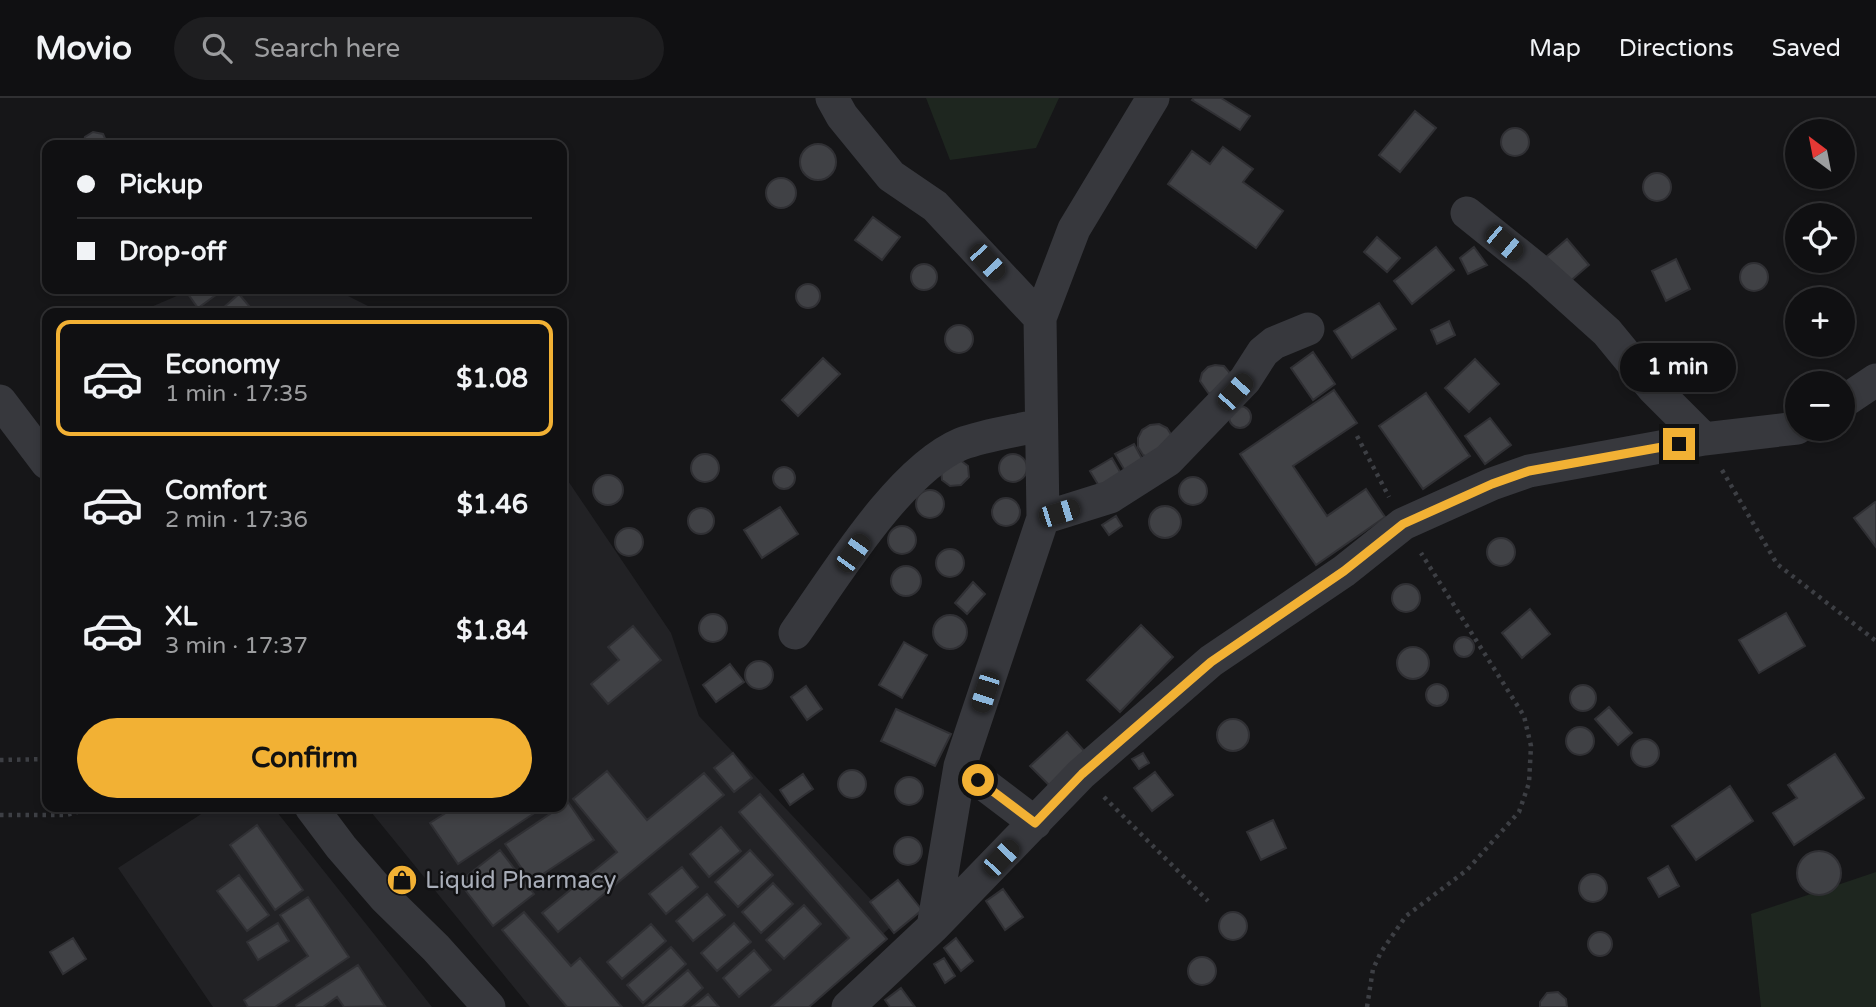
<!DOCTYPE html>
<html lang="en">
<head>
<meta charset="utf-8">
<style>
	:root { --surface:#101012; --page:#1e1e20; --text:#f1f3f6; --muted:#9c9d9f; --line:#303032; --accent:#f2b134 }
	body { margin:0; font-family:"Varela Round",sans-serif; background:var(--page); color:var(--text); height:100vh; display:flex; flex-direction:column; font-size:26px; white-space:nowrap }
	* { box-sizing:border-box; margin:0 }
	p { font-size:23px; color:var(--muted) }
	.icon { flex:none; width:38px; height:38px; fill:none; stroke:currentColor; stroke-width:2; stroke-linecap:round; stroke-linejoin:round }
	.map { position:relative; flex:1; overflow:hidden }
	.side { position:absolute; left:42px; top:210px; width:525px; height:504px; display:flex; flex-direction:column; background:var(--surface); border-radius:14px; box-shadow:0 4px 10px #0003,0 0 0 2px var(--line) }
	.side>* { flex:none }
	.banner { position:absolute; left:42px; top:42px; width:525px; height:154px; border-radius:14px; box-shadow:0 4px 10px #0003,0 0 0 2px var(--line); display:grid; align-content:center; height:154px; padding:0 35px; background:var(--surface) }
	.needle { width:46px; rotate:328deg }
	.fabs { position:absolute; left:1785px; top:21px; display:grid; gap:14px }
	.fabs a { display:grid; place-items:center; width:70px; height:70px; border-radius:50%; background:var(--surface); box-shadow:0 4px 10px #0003,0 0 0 2px var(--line); font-size:35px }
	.end { position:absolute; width:32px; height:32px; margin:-16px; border:9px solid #f2b134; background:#111; box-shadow:0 0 0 4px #111 }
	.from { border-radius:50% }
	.bubble { position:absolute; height:49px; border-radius:24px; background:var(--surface); box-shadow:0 4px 10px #0003,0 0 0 2px var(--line); font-size:23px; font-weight:700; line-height:49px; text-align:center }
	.car { position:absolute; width:21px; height:42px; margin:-21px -10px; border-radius:9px; box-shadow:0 0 5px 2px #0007; background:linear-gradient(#222 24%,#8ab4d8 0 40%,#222 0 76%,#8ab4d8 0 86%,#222 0) }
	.banner b { display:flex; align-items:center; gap:24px; height:66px; font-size:26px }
	.banner b+b { border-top:2px solid var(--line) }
	.banner i { width:18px; height:18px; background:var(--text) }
	ul { padding:12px 0 0; list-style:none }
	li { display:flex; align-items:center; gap:21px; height:116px; margin:0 14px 10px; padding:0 21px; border:4px solid transparent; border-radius:14px }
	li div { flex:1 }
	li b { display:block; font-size:26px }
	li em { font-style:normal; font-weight:700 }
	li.selected { border-color:var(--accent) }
	li>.icon { width:63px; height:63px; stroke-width:1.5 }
	.primary-button { display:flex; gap:14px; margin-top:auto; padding:14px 35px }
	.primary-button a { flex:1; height:80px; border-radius:42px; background:var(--accent); color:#111; font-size:28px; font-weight:700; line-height:80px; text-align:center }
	header { display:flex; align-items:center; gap:42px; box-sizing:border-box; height:98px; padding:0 35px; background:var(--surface); border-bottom:2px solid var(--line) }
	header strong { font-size:33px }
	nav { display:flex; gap:38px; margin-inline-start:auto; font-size:24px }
	.search { width:490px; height:63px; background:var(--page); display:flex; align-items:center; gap:18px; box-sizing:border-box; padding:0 24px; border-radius:38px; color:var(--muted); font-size:26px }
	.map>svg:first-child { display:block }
	.built { fill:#222225 }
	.green { fill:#1e261f }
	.building { fill:#404145; stroke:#303034; stroke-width:2 }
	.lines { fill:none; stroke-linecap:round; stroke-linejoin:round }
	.path { stroke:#3d3f44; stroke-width:4.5; stroke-dasharray:3.5 5; stroke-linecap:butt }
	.minor { stroke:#37383d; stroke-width:33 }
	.route { stroke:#f2b134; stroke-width:9 }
	.labels { text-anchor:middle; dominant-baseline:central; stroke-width:5; stroke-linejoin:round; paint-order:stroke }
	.poi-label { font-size:24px; fill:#a8adb8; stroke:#111113; text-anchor:start }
</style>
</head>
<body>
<header>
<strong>Movio</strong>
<div class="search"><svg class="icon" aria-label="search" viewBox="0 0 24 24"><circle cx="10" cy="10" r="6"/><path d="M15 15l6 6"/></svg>Search here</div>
<nav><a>Map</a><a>Directions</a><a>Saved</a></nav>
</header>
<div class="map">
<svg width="1876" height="909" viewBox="0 0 1876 909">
	<rect width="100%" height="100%" fill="#161618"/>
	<path class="built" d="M193,191H334L382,215H137Z
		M562,374L671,535L699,618L894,826L802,909H530L367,709H562Z
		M212,709H273L432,909H213L118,770Z"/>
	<path class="green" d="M926,0H1059L1036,50L950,62Z
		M1876,774V909H1761L1751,816Z"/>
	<path class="building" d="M1194,0H1221L1250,18L1240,32L1192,2Z
		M1415,13L1436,30L1400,74L1379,57Z
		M1501 44a14 14 0 1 1 28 0a14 14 0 1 1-28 0Z
		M93,34L103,36L108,47H83L85,39Z
		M800 64a18 18 0 1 1 36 0a18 18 0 1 1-36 0Z
		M1223,49L1253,71L1243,84L1283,113L1256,150L1168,86L1192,53L1210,66Z
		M1643 89a14 14 0 1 1 28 0a14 14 0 1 1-28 0Z
		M766 95a15 15 0 1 1 30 0a15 15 0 1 1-30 0Z
		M873,119L900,139L882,162L855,142Z
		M1377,139L1400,160L1387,174L1364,154Z
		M1567,141L1589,167L1561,191L1539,165Z
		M1436,149L1454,172L1412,206L1394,183Z
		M1474,149L1487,167L1468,176L1460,160Z
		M1676,161L1690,191L1666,203L1652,173Z
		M1740 179a14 14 0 1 1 28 0a14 14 0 1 1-28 0Z
		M911 179a13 13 0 1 1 26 0a13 13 0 1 1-26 0Z
		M796 198a12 12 0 1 1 24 0a12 12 0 1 1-24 0Z
		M196,191H217L220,194L198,210L188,196Z
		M239,196L255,215H226L222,211Z
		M1379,205L1396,231L1352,260L1334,233Z
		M1449,223L1455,237L1437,246L1431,232Z
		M945 241a14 14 0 1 1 28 0a14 14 0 1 1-28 0Z
		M1313,254L1335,286L1313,302L1291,270Z
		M823,260L840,276L798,318L782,302Z
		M1475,261L1499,286L1469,314L1445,290Z
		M1215,267L1224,268L1229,274L1232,282L1209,296L1200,283L1202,275L1208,269Z
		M1334,292L1357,325L1293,368L1327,418L1366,391L1385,419L1316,467L1240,356Z
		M1426,295L1470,358L1423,391L1379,328Z
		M1229 319a11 11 0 1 1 22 0a11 11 0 1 1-22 0Z
		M1490,320L1511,347L1485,366L1465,338Z
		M1159,326L1167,330L1172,338L1152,361L1143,357L1138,349V340L1142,332L1150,327Z
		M1134,346L1146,368L1128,378L1115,356Z
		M999 370a14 14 0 1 1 28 0a14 14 0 1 1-28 0Z
		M691 370a14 14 0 1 1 28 0a14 14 0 1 1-28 0Z
		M1112,360L1127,386L1105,398L1090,373Z
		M959,361L968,368L969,379L961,387L950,388L942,382L941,371Z
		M773 380a11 11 0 1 1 22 0a11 11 0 1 1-22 0Z
		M593 392a15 15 0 1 1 30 0a15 15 0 1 1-30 0Z
		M1179 393a14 14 0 1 1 28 0a14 14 0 1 1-28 0Z
		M916 406a14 14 0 1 1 28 0a14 14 0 1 1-28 0Z
		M992 414a14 14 0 1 1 28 0a14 14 0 1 1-28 0Z
		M1875,404L1876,405V449L1854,420Z
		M1149 424a16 16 0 1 1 32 0a16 16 0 1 1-32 0Z
		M780,409L798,436L762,460L744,432Z
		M688 423a13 13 0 1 1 26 0a13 13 0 1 1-26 0Z
		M1116,418L1122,428L1109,437L1102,427Z
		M888 442a14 14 0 1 1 28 0a14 14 0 1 1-28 0Z
		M615 444a14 14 0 1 1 28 0a14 14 0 1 1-28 0Z
		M1487 454a14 14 0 1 1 28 0a14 14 0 1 1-28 0Z
		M936 465a14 14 0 1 1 28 0a14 14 0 1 1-28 0Z
		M891 483a15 15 0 1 1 30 0a15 15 0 1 1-30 0Z
		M973,484L985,496L967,516L955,505Z
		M1392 500a14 14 0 1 1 28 0a14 14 0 1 1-28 0Z
		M1530,511L1550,536L1522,560L1502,535Z
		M1786,515L1805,548L1759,575L1739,542Z
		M699 530a14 14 0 1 1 28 0a14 14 0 1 1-28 0Z
		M933 534a17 17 0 1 1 34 0a17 17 0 1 1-34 0Z
		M1141,527L1173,559L1120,614L1087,582Z
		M633,528L661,562L608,606L591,586L619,562L608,549Z
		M1454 549a10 10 0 1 1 20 0a10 10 0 1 1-20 0Z
		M904,544L927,557L902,600L879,587Z
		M1397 565a16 16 0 1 1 32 0a16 16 0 1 1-32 0Z
		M745 577a14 14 0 1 1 28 0a14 14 0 1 1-28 0Z
		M730,566L744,584L716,604L703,587Z
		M1426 597a11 11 0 1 1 22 0a11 11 0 1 1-22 0Z
		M1570 600a13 13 0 1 1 26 0a13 13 0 1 1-26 0Z
		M806,588L822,611L807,622L791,599Z
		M1609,609L1632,635L1618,647L1595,621Z
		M896,611L951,636L935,668L881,643Z
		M1217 637a16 16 0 1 1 32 0a16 16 0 1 1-32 0Z
		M1566 643a14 14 0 1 1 28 0a14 14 0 1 1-28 0Z
		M1067,634L1086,655L1050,688L1030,668Z
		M1631 655a14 14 0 1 1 28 0a14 14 0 1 1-28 0Z
		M733,655L752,680L734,694L714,670Z
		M1143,655L1149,665L1139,671L1132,661Z
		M1835,656L1864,700L1794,747L1773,715L1797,700L1788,687Z
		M838 686a14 14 0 1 1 28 0a14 14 0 1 1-28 0Z
		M607,673L647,722L704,675L724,697L558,834L542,815L617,754L573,701Z
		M1155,674L1173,697L1152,713L1134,690Z
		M803,676L813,691L790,707L780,692Z
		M895 693a14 14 0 1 1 28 0a14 14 0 1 1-28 0Z
		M1730,688L1753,723L1696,762L1672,728Z
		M760,696L887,841L809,909H771L849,840L739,714Z
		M568,704L594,742L531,784L505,746Z
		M455,709H528L533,716L458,766L430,725Z
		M1273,722L1286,750L1261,762L1247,734Z
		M257,727L303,792L275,812L230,747Z
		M721,729L741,753L709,779L690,756Z
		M894 753a14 14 0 1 1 28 0a14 14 0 1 1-28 0Z
		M500,752L534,796L493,828L459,784Z
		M750,752L773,777L738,809L715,784Z
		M1797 775a22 22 0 1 1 44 0a22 22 0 1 1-44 0Z
		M1668,768L1679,788L1659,799L1648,780Z
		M682,769L698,789L666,816L649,796Z
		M448,774L456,781L451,787L441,782Z
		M1579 790a14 14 0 1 1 28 0a14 14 0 1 1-28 0Z
		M239,777L269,817L247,833L217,793Z
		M898,782L922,812L894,835L870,804Z
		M773,785L793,806L761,835L742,814Z
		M1003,791L1023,819L1005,832L986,803Z
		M707,796L725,817L693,843L676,823Z
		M308,799L349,859L275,909H248L244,902L308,858L280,817Z
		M804,807L821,826L784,861L766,842Z
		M524,814L571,868L580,860L622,909H567L502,832Z
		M1219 828a14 14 0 1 1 28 0a14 14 0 1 1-28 0Z
		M278,825L289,843L258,862L247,844Z
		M734,825L751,844L717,873L701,855Z
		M651,826L666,843L622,881L607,864Z
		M1588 846a12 12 0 1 1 24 0a12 12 0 1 1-24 0Z
		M73,840L86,861L63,876L50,854Z
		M956,840L973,863L961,873L944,850Z
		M671,849L686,866L643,905L627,887Z
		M754,852L771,872L739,899L723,880Z
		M1188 873a14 14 0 1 1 28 0a14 14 0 1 1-28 0Z
		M944,860L955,878L945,885L934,866Z
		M358,867L385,908L344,909L337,899L323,909H297L296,907Z
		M688,872L703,890L682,909H645Z
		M901,890L915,909H890L885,902Z
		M1558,894L1566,901L1567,909H1540V904L1547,895Z
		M708,896L719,909H692Z"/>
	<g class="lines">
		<path class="path" d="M1357,338L1389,399
			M1722,372L1777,466L1876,543
			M0,662L47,661
			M1104,699L1208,803
			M0,717H66L96,709
			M1367,909L1373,871L1381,854L1406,818L1467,772L1519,714L1529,685L1531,648L1524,618L1421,455"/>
		<path class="minor" d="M832,0L842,18L891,78L935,108L1040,220
			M1467,115L1538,172L1607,234L1653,290L1704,341
			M0,303L47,365
			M1843,304L1876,282
			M1043,420L1110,399L1168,362L1245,282L1263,254L1274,245L1308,231
			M795,535C834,480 899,372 961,346C985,337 1015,333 1040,327
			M960,668L1035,725
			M311,709L341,749L385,800L436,850L489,909
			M933,829L1081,676L1211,563L1344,473L1403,426L1492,386L1529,373L1704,341L1797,330
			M848,909L933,829L960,668L1043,420L1040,220L1074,131L1153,0"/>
	</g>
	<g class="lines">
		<path class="route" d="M978,682L1035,725L1082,676L1211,564L1344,473L1403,426L1492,386L1529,373L1679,346"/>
	</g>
	<defs>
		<g id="shop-disc" transform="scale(1.575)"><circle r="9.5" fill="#f2b134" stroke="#111113"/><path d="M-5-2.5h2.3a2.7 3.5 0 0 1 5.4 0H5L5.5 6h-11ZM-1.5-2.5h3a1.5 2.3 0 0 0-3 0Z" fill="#111"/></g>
	</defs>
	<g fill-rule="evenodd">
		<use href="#shop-disc" x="402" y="782"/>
	</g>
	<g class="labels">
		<g class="poi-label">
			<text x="425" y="782">Liquid Pharmacy</text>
		</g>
	</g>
</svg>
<div class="fabs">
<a><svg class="needle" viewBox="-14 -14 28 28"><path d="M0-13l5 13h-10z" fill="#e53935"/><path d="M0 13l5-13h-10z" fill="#9c9d9f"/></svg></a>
<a><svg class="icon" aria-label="locate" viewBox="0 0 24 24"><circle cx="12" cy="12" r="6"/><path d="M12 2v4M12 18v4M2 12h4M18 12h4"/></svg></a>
<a>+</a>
<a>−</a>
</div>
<i class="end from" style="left:978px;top:682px"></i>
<i class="end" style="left:1679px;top:346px"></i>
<div class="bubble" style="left:1620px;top:245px;width:116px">1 min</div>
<i class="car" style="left:1504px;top:145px;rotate:130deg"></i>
<i class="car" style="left:987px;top:164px;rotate:137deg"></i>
<i class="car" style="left:1235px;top:294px;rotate:42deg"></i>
<i class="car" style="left:1059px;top:415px;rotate:73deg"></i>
<i class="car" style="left:853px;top:455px;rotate:36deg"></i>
<i class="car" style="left:985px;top:594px;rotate:198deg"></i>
<i class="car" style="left:1001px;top:760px;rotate:44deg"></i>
<div class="banner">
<b><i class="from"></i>Pickup</b>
<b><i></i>Drop-off</b>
</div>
<section class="side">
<ul>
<li class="selected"><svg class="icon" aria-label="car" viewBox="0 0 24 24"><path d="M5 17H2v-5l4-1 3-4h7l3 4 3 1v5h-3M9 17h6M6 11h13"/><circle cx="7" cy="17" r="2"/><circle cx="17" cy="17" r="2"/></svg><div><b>Economy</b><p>1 min · 17:35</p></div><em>$1.08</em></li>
<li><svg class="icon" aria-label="car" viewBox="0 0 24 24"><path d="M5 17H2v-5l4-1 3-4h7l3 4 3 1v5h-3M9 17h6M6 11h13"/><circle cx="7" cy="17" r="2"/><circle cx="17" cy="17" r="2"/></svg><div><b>Comfort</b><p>2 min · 17:36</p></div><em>$1.46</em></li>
<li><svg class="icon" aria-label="car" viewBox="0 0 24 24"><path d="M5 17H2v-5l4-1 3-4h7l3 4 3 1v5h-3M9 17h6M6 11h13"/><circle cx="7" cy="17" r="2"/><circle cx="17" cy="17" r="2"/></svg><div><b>XL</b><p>3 min · 17:37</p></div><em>$1.84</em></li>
</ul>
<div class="primary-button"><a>Confirm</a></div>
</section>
</div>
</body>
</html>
